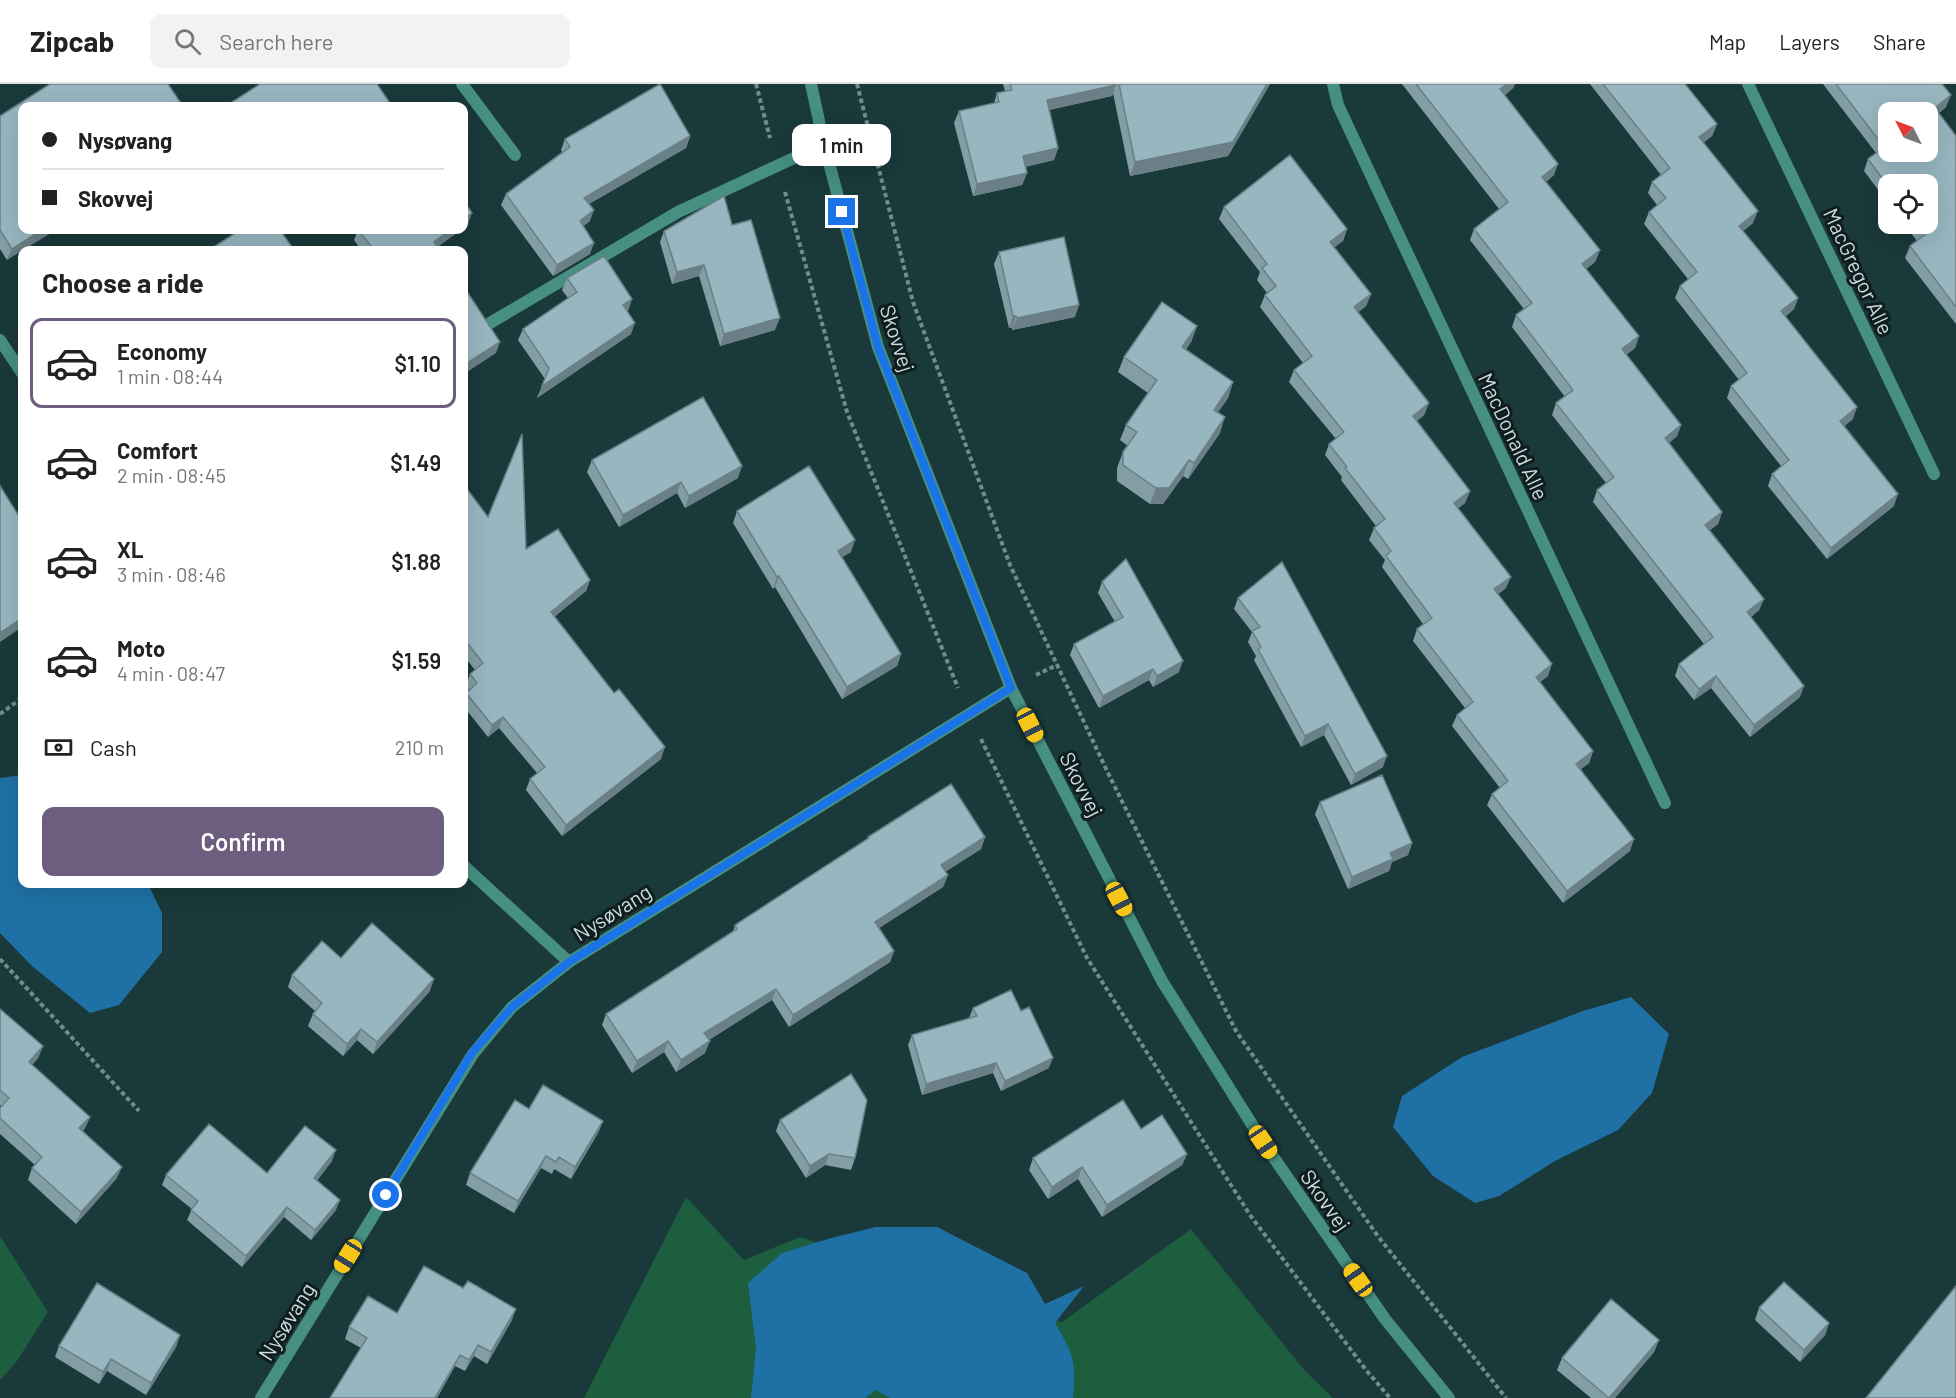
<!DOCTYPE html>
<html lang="en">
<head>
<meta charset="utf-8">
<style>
	:root { --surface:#fff; --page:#f2f2f2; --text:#222; --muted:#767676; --line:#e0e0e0; --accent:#6d5d7e }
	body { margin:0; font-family:Barlow,sans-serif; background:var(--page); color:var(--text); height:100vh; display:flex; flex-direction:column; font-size:22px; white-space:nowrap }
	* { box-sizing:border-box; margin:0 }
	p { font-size:20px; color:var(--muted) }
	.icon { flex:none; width:33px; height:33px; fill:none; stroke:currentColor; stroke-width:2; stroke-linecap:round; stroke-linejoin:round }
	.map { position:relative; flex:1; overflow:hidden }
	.drawer { position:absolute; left:18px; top:162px; width:450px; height:642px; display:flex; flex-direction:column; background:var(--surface); border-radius:12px; box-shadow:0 6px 24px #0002 }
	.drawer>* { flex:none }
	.guide { position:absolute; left:18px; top:18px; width:450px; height:132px; border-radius:12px; box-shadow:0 6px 24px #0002; display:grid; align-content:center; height:132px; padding:0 24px; background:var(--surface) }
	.needle { width:39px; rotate:312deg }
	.buttons { position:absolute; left:1878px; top:18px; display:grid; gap:12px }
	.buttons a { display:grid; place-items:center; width:60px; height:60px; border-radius:12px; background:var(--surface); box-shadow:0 6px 24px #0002; font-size:30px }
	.end { position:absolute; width:27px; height:27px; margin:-14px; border:8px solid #1a73e8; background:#fff; box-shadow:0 0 0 3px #fff }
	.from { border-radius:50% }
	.bubble { position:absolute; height:42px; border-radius:12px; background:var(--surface); box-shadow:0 6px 24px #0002; font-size:20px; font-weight:600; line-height:42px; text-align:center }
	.car { position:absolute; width:18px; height:36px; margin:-18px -9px; border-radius:8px; box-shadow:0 0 4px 2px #0007; background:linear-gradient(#f5c518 24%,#345 0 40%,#f5c518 0 76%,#345 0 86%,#f5c518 0) }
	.guide b { display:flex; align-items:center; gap:21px; height:57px; font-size:22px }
	.guide b+b { border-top:2px solid var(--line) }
	.guide i { width:15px; height:15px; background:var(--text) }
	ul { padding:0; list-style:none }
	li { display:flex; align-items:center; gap:18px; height:90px; margin:0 12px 9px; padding:0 12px; border:3px solid transparent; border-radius:12px }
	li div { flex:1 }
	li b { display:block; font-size:22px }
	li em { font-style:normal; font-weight:600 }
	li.current { border-color:var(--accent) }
	li>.icon { width:54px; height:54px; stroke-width:1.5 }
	h2 { padding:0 24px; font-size:27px; line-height:72px }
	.pay { display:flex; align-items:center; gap:15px; height:66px; padding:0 24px; font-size:22px }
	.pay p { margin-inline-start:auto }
	.cta { display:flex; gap:12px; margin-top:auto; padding:12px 24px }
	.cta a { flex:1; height:69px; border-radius:12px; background:var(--accent); color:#fff; font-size:24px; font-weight:600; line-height:69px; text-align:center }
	header { display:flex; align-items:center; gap:36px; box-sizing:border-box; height:84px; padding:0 30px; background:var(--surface); border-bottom:2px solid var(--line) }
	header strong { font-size:28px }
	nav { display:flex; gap:33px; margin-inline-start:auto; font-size:21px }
	.search { width:420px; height:54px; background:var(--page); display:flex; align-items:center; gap:15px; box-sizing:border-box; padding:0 21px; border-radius:12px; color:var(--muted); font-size:22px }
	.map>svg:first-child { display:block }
	.green { fill:#1c5e3d }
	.water { fill:#1f71a5 }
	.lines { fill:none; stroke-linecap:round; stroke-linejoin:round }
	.path { stroke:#738b8c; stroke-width:4; stroke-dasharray:4.5 3; stroke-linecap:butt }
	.service { stroke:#468f81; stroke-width:12 }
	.minor { stroke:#468f81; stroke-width:12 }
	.tertiary { stroke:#468f81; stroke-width:12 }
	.wall { fill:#839da5 }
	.shaded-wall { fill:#6a7f86 }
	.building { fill:#98b6c0; stroke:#6a7f86; stroke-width:1.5; fill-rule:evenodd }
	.route { stroke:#1a73e8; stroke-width:8 }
	.labels { text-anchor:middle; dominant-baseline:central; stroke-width:6; stroke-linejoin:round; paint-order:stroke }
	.street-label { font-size:21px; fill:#ccddde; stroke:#101d1e }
</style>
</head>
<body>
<header>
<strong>Zipcab</strong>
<div class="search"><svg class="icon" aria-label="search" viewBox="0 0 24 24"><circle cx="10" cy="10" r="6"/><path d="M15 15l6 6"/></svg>Search here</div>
<nav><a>Map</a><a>Layers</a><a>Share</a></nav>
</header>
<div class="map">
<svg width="1956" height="1314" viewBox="0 0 1956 1314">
	<rect width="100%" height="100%" fill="#1a393a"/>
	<path class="green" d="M686,1113L744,1176L800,1153L1062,1238L1191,1145L1305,1287L1333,1314H584Z
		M0,1152L48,1228L17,1277L0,1296Z"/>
	<path class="water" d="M22,691V800H148L162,829V868L119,921L90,929L32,882L0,849V694Z
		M1631,913L1669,950L1652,1009L1618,1046L1555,1077L1499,1112L1475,1119L1433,1092L1393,1043L1402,1012L1462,973L1583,927Z
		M876,1143H937L1027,1189L1045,1220L1084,1202L1055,1239C1074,1271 1076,1277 1073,1314H890L876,1306L865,1314H751L756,1264L748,1199L782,1169L831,1154Z"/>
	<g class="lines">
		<path class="path" d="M756,0L770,54
			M857,0L913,218L1010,481L1107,687L1236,947L1377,1151L1506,1314
			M850,50L868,43
			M785,108L847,328L958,604
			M1036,591L1057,581
			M0,630L22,614
			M981,655L1087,874L1250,1131L1366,1286L1390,1314
			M0,875L139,1027"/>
		<path class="service" d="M490,239L678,128L824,60"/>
		<path class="minor" d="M462,0L515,71
			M1333,0L1338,21L1665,719
			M1748,0L1934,390
			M0,256L22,289
			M464,782L569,878
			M261,1314L473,970L512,923L569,878L1011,604"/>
		<path class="tertiary" d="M811,0L824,60L878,263L1011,604L1162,897L1263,1058L1385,1235L1449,1314"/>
	</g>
	<path class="wall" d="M1003,0H1270L1228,72L1130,92L1113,9L1112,12L1049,26L1058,64L1054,76L1025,83L1027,89L1022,101L973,112L954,39L959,27L994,19L997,9L1005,7Z
		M1402,0H1515L1513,4L1505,11L1554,91L1546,98L1600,166L1595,178L1586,185L1639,252L1635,264L1626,271L1681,341L1677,352L1669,359L1722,428L1718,440L1710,446L1764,515L1759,526L1751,533L1800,613L1750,653L1711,604L1694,616L1675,592L1679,580L1704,560L1593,418L1597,406L1606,399L1552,331L1556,319L1565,313L1512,243L1516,231L1524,225L1470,156L1474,145L1499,125Z
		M1590,0H1685L1717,40L1712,52L1703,59L1753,139L1743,147L1798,214L1794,225L1785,233L1853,335L1844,342L1894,422L1827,475L1768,402L1772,390L1781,382L1727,314L1731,302L1739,296L1675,214L1680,202L1688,195L1644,140L1649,128L1657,121L1648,109L1652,98L1661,91Z
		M1823,0H1942L1946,23L1939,29L1956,52V240L1905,174L1910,162L1917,157L1904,140H1928L1888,100V119L1864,87L1868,75L1876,69Z
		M22,22V146L7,176L0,165V32Z
		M690,52L686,64L589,120L590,137L583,142L590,170L553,192L501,121L506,110L562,68L561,66L565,55Z
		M1224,123L1347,145L1343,157L1334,163L1371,210L1366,222L1358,228L1429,319L1424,331L1417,337L1470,407L1465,419L1458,424L1506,504L1498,510L1548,592L1540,598L1593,667L1589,679L1581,685L1630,767L1563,819L1487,721L1492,710L1500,704L1452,642L1457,631L1465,624L1413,557L1417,545L1423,540L1382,483L1385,476L1369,456L1374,444L1376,442L1341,396L1342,393L1325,371L1329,360L1336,355L1289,298L1294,286L1303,279L1260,223L1265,211L1267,209L1257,196L1260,188L1219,135Z
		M732,141L775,246L720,262L699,192L672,200L660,158L664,147Z
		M358,146H461L437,163L440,166H361L354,156Z
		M999,168L1075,233L1012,246V244H1009L994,180Z
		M567,194L632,215L627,228L631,250L537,314L545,295L518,256L523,245L568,214L562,206Z
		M1197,242L1191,258L1186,265L1233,298L1228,314L1218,328L1220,349L1188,395L1183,392L1163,420H1150L1117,397V384L1123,368L1128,362L1120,356L1126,341L1148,309L1118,288L1124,273Z
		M592,376L738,394L685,424L677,409L619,443L587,388Z
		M464,401L488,433L526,465L590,496L586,507L554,533L661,675L562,752L526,706L530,695L537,689L499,644L488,653L464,623V615L466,609L469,606L466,601L470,590L475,586L464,572Z
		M737,427L851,468L842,473L901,570L897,582L842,615L775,503L773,505L733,439Z
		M1102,498L1179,588L1153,603L1149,596L1099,624L1070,571L1074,560L1115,538L1098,509Z
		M1238,514L1383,683L1351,701L1324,651L1301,663L1254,576L1256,572L1248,558L1252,548L1234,525Z
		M1320,718L1412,759L1408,771L1392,778L1389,787L1348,805L1315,730Z
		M868,753H985L981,765L945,788L948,791L943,803L879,844L894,867L890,878L789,943L772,916L709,956L705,969L676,988L664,968L632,989L602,941L606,930L733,847L735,841L867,756Z
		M341,874L430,907L373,970L357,956L343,972L308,942L313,930L315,927L288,903L292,891Z
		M973,924L1021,927L1049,984L1001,1007L993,989L922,1011L908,961L912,951L969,934Z
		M0,925L43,962L38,974L32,981L90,1033L85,1044L83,1047L117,1094L76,1140L28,1096L32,1084L35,1081L0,1050V1024L1,1022L0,1021Z
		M529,1025L603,1037L598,1049L571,1095L554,1085L552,1090L541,1084L514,1129L466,1101L470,1089Z
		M780,1036L855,1074L851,1086L825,1081L806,1094L776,1047Z
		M1141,1045L1187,1070L1182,1081L1102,1133L1078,1095L1048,1115L1029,1086L1033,1074Z
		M332,1077L317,1096L336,1126L311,1156L284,1133L242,1183L187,1136L192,1125L162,1101L166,1091L267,1089Z
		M1759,1224L1829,1239L1825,1251L1800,1278L1755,1236Z
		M397,1229L512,1236L487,1280L474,1272L465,1287L455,1282L437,1314H330L361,1264L345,1255L349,1243Z
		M180,1251L176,1263L146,1311L107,1287L99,1300L55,1273L59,1262Z
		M1659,1256L1654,1268L1615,1314H1591L1557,1286L1562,1274Z"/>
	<path class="shaded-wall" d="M1267,0H1270L1228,72L1130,92L1135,78Z
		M1507,0H1515L1513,4L1496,17L1500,5Z
		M1116,1L1112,12L1042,27L1047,16Z
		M1951,11L1946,23L1930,36L1935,24Z
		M1717,40L1712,52L1695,65L1699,53Z
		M690,52L686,64L580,125L584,114Z
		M1058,64L1054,76L1019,84L1023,72Z
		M1558,80L1554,91L1537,104L1542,93Z
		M1027,89L1022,101L973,112L977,100Z
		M594,126L590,137L576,148L580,137Z
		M1758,127L1753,139L1735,154L1739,142Z
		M472,129L468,140L464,144V135Z
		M1347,145L1343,157L1326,170L1330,158Z
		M42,146H56L7,176L12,165Z
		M450,146H461L433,166L434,158Z
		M594,159L590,170L553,192L557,181Z
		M1600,166L1595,178L1578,191L1582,180Z
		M704,181L699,192L672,200L677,188Z
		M1371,210L1366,222L1350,235L1354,223Z
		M1798,214L1794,225L1777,239L1781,227Z
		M632,215L628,227L619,233L623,221Z
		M1079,221L1075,233L1012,246L1017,234Z
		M1013,232H1016L1012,244H1009Z
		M780,234L775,246L720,262L724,250Z
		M635,239L631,250L537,314L542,302Z
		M1197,242L1191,258L1177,279L1182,263Z
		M1639,252L1635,264L1617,277L1622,265Z
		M500,258L496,269L464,290V281Z
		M1233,298L1228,314L1209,341L1214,326Z
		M1429,319L1424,331L1409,344L1413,332Z
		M1857,323L1853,335L1836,349L1840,337Z
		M1225,333L1220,349L1188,395L1194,379Z
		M1681,341L1677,352L1660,366L1665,354Z
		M1189,376L1183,392L1163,420H1150L1156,404Z
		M742,382L738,394L685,424L689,412Z
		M681,398L677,409L619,443L623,431Z
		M1470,407L1465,419L1450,431L1454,419Z
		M1898,410L1894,422L1827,475L1831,464Z
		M1722,428L1718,440L1701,453L1705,441Z
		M855,456L851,468L834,478L838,467Z
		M779,492L775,503L773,505L777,493Z
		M1511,493L1506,504L1490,517L1494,505Z
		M590,496L586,507L546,539L551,528Z
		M1764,515L1759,526L1743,540L1747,528Z
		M22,534V543L0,558V549Z
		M901,570L897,582L842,615L847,603Z
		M1183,577L1179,588L1153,603L1157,592Z
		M1552,580L1548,592L1531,605L1536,593Z
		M1153,585L1149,596L1099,624L1103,612Z
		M1716,592L1711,604L1694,616L1699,605Z
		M1804,602L1800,613L1750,653L1754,641Z
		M503,633L499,644L488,653L492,641Z
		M1328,640L1324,651L1301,663L1305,652Z
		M665,663L661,675L562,752L566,741Z
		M1593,667L1589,679L1572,692L1576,680Z
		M1387,672L1383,683L1351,701L1355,690Z
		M985,753L981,765L937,793L941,781Z
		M1634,755L1630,767L1563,819L1567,807Z
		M1412,759L1408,771L1392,778L1389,787L1348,805L1352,793L1390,769Z
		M948,791L943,803L871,849L875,838Z
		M894,867L890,878L789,943L793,931Z
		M434,895L430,907L373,970L377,958Z
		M776,905L772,916L700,961L704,949Z
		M361,945L357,956L343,972L347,960Z
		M668,957L664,968L632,989L637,977Z
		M710,957L705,969L676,988L681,976Z
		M43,962L38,974L25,989L29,978Z
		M1053,974L1049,984L1001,1007L1005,997Z
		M996,979L993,989L922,1011L926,1000Z
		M90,1033L85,1044L75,1056L79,1044Z
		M603,1037L598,1049L571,1095L575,1083Z
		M336,1066L332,1077L311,1105L314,1094Z
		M829,1070L825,1081L806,1094L810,1082Z
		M1187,1070L1182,1081L1102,1133L1107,1121Z
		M546,1072L541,1084L514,1129L518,1117Z
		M122,1083L117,1094L76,1140L81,1128Z
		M1082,1083L1078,1095L1048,1115L1052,1103Z
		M340,1116L336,1126L311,1156L315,1146Z
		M287,1123L284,1133L242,1183L246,1172Z
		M516,1225L512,1236L487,1280L491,1268Z
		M1829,1239L1825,1251L1800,1278L1804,1266Z
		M180,1251L176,1263L146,1311L151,1299Z
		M1659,1256L1654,1268L1615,1314H1609Z
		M478,1261L474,1272L465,1287L469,1276Z
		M460,1271L455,1282L437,1314H435Z
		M111,1275L107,1287L99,1300L103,1288Z"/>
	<path class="building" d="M50,0H168L180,18L172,22H22V146H42L12,165L0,146V32Z
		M260,0H377L392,22H226Z
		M660,0L690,52L584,114L594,126L580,137L594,159L557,181L506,110L570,63L565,55Z
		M1010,0H1116V1L1047,16L1058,64L1023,72L1027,89L977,100L959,27L999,18L997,9L1012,6Z
		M1119,0H1267L1233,58L1135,78Z
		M1416,0H1507L1500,5L1558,80L1542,93L1600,166L1582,180L1639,252L1622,265L1681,341L1665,354L1722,428L1705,441L1764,515L1747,528L1804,602L1754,641L1716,592L1699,605L1679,580L1713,553L1597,406L1614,393L1556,319L1573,306L1516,231L1532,219L1474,145L1508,118Z
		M1603,0H1685L1717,40L1699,53L1758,127L1739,142L1798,214L1781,227L1857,323L1840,337L1898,410L1831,464L1772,390L1789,376L1731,302L1747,289L1680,202L1697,188L1649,128L1666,114L1652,98L1670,84Z
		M1836,0H1942L1951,11L1935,24L1956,52V223L1910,162L1926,150L1917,140H1928V100H1888V102L1868,75L1884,63ZM1888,28H1928V68H1888Z
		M1290,71L1347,145L1330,158L1371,210L1354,223L1429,319L1413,332L1470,407L1454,419L1511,493L1494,505L1552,580L1536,593L1593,667L1576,680L1634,755L1567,807L1492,710L1508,697L1457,631L1473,618L1417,545L1432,534L1386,472L1391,467L1374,444L1385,435L1345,384L1347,383L1329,360L1344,348L1294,286L1312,272L1265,211L1276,202L1262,184L1267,180L1224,123Z
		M724,112L732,141L751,136L780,234L724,250L704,181L677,188L664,147Z
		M464,117L472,129L464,135Z
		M240,146H280L294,166H209Z
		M358,146H450L434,158L440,166H374Z
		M1064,153L1079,221L1017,234L1016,232H1013L999,168Z
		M604,172L632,215L623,221L635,239L542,302L549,284L523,245L577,208L567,194Z
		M464,203L500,258L464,281Z
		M1162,218L1197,242L1182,263L1233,298L1214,326L1225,333L1194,379L1189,376L1169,404H1156L1123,381V368L1137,348L1126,341L1157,296L1124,273Z
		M703,313L742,382L689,412L681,398L623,431L592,376Z
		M522,350L526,465L558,445L590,496L551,528L614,609L619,605L665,663L566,741L530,695L545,683L503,633L492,641L466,609L477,599L470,590L483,579L464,555V401L488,433Z
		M809,382L855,456L838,467L901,570L847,603L779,492L777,493L737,427Z
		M0,402L22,437V534L0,549Z
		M1126,475L1183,577L1157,592L1153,585L1103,612L1074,560L1123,533L1102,498Z
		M1282,478L1387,672L1355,690L1328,640L1305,652L1258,565L1261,563L1252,547L1260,543L1238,514Z
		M1382,691L1412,759L1390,769L1393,775L1352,793L1320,718Z
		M951,700L985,753L941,781L948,791L875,838L894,867L793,931L776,905L704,949L710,957L681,976L668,957L637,977L606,930L737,845L735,841L869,754L868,753Z
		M372,839L434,895L377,958L361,945L347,960L313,930L322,919L292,891L322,857L341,874Z
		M1011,906L1021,927L1029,923L1053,974L1005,997L996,979L926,1000L912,951L977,932L973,924Z
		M0,925L43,962L29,978L90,1033L79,1044L122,1083L81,1128L32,1084L42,1073L0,1034V1024L9,1014L0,1006Z
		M851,990L867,1016L855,1074L829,1070L810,1082L780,1036Z
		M543,1001L603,1037L575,1083L559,1073L556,1078L546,1072L518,1117L470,1089L515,1016L529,1025Z
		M1123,1016L1141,1045L1162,1031L1187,1070L1107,1121L1082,1083L1052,1103L1033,1074Z
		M209,1040L267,1089L305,1042L336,1066L314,1094L340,1116L315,1146L287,1123L246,1172L191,1126L198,1117L166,1091Z
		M424,1182L463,1204L468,1197L516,1225L491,1268L478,1261L469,1276L460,1271L435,1314H330L367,1254L349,1243L368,1212L397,1229Z
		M1784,1198L1829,1239L1804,1266L1759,1224Z
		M97,1199L180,1251L151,1299L111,1275L103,1288L59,1262Z
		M1956,1202V1314H1866Z
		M1611,1215L1659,1256L1609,1314L1562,1274Z"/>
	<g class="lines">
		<path class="route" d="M386,1111L472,969L512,923L569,878L1011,604L878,263L842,128"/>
	</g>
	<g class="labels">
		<g class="street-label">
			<text transform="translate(1859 187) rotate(65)">MacGregor Alle</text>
			<text transform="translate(898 254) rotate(72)">Skovvej</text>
			<text transform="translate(1514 352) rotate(65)">MacDonald Alle</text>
			<text transform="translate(1082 700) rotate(63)">Skovvej</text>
			<text transform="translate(612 828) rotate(-32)">Nysøvang</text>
			<text transform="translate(1326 1116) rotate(55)">Skovvej</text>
			<text transform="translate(286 1237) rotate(-58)">Nysøvang</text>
		</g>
	</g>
</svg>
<div class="buttons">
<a><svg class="needle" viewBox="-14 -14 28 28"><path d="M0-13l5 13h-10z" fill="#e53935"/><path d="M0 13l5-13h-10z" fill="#767676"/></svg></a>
<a><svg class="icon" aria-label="locate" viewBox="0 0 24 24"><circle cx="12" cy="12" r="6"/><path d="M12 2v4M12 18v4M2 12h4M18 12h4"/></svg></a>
</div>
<i class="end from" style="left:386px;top:1111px"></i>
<i class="end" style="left:842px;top:128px"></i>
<div class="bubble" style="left:792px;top:40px;width:99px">1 min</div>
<i class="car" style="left:1030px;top:641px;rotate:153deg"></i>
<i class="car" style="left:1119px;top:815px;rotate:152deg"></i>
<i class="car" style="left:1263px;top:1058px;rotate:146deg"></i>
<i class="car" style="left:348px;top:1172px;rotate:212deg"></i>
<i class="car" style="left:1358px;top:1196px;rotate:325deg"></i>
<div class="guide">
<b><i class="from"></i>Nysøvang</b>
<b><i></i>Skovvej</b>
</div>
<section class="drawer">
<h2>Choose a ride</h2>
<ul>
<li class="current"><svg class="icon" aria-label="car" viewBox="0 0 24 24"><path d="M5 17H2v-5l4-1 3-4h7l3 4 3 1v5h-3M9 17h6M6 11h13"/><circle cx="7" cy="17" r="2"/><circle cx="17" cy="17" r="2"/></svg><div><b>Economy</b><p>1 min · 08:44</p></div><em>$1.10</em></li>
<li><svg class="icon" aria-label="car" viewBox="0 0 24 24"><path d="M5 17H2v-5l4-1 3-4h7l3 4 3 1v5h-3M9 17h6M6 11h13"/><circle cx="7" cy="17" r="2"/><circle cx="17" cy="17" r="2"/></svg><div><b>Comfort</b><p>2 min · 08:45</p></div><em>$1.49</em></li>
<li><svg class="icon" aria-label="car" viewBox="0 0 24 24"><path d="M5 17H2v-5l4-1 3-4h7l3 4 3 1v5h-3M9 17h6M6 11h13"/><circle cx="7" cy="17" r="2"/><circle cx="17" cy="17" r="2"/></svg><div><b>XL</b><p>3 min · 08:46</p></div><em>$1.88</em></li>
<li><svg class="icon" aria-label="car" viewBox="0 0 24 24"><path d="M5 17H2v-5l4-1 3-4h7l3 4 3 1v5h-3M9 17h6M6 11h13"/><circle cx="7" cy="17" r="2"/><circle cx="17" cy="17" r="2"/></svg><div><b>Moto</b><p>4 min · 08:47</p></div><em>$1.59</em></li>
</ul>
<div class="pay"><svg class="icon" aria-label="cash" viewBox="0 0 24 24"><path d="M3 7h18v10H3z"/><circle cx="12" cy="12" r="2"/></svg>Cash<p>210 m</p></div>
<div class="cta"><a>Confirm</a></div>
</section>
</div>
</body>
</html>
